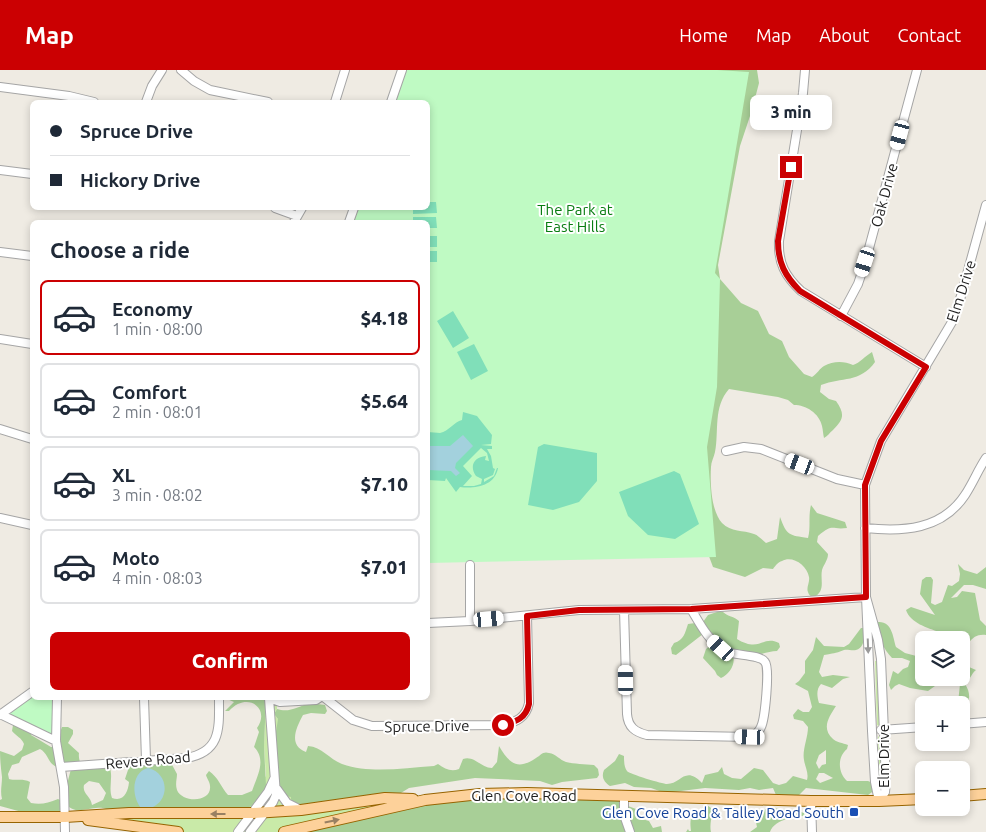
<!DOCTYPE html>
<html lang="en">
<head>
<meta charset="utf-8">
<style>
	:root { --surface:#fff; --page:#f2f2f3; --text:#1f2937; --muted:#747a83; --line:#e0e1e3; --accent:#cb0002 }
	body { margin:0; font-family:Ubuntu,sans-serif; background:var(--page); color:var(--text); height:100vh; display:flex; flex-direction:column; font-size:19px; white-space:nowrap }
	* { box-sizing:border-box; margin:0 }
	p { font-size:16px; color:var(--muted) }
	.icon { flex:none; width:28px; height:28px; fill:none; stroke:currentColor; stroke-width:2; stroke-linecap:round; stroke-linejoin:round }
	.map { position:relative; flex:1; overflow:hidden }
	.side { position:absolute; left:30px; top:150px; width:400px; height:480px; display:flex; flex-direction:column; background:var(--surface); border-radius:8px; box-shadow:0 2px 8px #0003 }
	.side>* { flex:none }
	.top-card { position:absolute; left:30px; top:30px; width:400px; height:110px; border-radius:8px; box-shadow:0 2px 8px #0003; display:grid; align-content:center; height:110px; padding:0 20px; background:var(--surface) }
	.tools { position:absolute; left:915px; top:561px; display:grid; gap:10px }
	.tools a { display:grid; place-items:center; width:55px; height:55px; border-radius:8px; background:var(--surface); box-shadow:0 2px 8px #0003; font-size:25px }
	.end { position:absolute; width:22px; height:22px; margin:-11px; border:6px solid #cb0002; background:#fff; box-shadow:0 0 0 2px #fff }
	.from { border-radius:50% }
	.bubble { position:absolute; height:35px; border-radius:8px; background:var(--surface); box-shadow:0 2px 8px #0003; font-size:16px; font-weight:800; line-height:35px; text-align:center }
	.car { position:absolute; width:15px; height:30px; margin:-15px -8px; border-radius:6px; box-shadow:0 0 4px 1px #0007; background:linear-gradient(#fff 24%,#345 0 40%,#fff 0 76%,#345 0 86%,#fff 0) }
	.top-card b { display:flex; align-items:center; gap:18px; height:48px; font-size:19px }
	.top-card b+b { border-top:1px solid var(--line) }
	.top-card i { width:12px; height:12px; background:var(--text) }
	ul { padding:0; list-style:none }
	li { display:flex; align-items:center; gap:15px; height:75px; margin:0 10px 8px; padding:0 10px; border:2px solid var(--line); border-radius:8px }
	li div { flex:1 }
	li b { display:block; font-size:19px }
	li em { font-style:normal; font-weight:800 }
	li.active { border-color:var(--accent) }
	li>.icon { width:45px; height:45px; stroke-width:1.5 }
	h2 { padding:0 20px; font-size:22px; line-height:60px }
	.button { display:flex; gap:10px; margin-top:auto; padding:10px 20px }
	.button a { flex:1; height:58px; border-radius:8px; background:var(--accent); color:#fff; font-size:20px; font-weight:800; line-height:58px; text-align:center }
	header { display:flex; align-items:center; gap:30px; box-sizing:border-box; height:70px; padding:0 25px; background:var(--accent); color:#fff }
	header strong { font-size:24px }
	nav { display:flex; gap:28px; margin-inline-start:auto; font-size:18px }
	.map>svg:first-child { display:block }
	.grass { fill:#c9eaa8 }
	.forest { fill:#a8cf97; fill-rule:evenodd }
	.park { fill:#bffac3 }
	.pitch { fill:#80dfb9; fill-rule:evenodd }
	.water { fill:#a3d1dd }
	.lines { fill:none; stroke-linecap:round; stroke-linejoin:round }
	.minor-casing { stroke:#a5a5a5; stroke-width:10 }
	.major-casing { stroke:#976400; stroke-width:12 }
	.minor { stroke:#fff; stroke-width:8 }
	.major { stroke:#fdd19a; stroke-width:10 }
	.oneway { fill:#9a9a9a }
	.oneway2 { fill:#998062 }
	.route { stroke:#cb0002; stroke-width:6 }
	.transit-dot { fill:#1a4fb4; stroke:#fff; stroke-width:2 }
	.labels { text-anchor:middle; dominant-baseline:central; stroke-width:4; stroke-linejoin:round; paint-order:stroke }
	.street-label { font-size:15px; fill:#1e1e1e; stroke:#fff }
	.park-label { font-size:15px; fill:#0a7d12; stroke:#fff }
	.transit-label { font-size:15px; fill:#164399; stroke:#fff; text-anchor:end }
</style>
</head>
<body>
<header>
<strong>Map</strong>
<nav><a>Home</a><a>Map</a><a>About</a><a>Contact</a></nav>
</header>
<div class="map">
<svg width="986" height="762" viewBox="0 0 986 762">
	<rect width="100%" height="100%" fill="#efebe3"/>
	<path class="grass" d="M875,591H878L881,656H879L877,655Z
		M266,628H319L277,631V639L274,644L278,649L276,707L425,730L284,762H178L65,747L242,739L266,706L264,676Z
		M880,665L882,666L884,717L882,719L880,718L878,667Z"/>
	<path class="forest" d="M416,0H757L759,13L752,40L740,76L718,195L720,209L741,233L758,241L769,264L782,271L789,287L804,304L812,307C817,304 820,298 824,296C833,291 844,291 853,295C860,293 865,286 872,282L875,292C860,313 842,307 821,315L820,322L829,329L836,331C845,344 844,349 833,360C829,363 828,366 824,368C823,364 823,360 822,356C819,343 806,335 794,335L788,330L778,327L729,319C713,337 719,361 715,382C714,387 711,392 711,397C710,412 711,441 722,453C731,462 743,460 754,464C758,465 762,470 766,473L777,469L780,447C787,466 789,465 808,468C811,457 808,447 811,435L817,443L845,452L847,458C830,460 834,453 818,466L817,472L828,484C828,490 824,494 822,500C820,510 826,521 814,527C811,526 809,526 808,522C806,518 810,512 809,507C807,495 792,485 782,491C778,492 775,496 773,499L763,498L745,507L713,497L704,473L428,32H405Z
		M958,494L964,500L977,504L986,497V519L973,515H964L951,528L957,527L962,521L975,523L980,550L986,556V565C971,563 966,576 964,588L969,597L976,600C971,604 970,610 965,614C971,623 970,631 965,640H961V635L958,633L960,614L946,610L935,616L928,621L910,618L899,614L895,616L891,620L889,615L893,601L898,604L903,599L908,597L910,591L902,588H892C883,579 877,565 878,552C892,551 893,567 896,577L905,583L920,587L924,584V608H961V570H932L939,562C928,558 910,553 906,540L911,537L935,545L920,524L922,510L926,507H931L933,510L931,533L935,535L942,532L948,515L952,516L959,511L960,504Z
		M717,542H723C728,547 734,546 739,551L737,569C760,583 762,565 779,573L780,577L777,581C771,581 766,583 760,584C750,584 742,583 733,586C736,594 729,605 721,608L717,605L715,601L703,588L706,579L711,575H716L714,565L711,562L703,564L676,585L672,584L671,578L674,573C684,570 685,563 688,554L703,552L708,545Z
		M861,558H863C865,565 865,578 856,580C852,581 847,579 844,580C834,584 834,583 824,585L819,602L822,607L833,605L850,607L843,609L832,618L821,614C816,619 817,627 819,633L836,636C829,647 821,658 833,669C836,672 843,673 848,675L847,679C837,687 838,703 847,711H868L873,713L875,720L868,725L806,718L796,728L781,727L776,725L773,718L759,720L750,718L739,720L705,718L665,723L651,718L634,717L625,713L610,716C604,712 601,707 604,700L615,691L619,684L624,686C624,691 624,697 627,701C629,704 663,714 667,714C681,714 685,695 702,713L705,705L718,702L722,697L724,704L732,708L741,709L754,698L763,700L773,713L779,715L786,713L793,706L807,710C809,703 805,697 804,690C802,680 808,668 808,657L803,651L794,649L793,645L798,639L803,642H809L812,637L808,621L795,614L799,611L805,603V591L813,580L816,567L824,576L844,577L849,574ZM826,680V694L822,695L819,699L816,693L819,685ZM819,703H824L833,708L820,713L816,709Z
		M43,628L31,665L51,677H55L62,657H68L73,660V664L68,673L79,683C78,691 82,698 89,700L92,690L94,694L109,696C114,706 108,717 112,728C124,732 128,722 129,712L125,709L131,691H170L177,704C177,709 175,714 177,720C182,733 212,733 210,716C210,712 207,709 206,705L209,701C218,707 221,717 228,725H242L252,721C257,706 267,690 254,677L259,662L257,658C271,638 247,621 229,641H225L234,632L227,629L229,628H266L264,676L266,716L264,724L256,735L242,739L109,740C93,733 81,746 69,737C69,731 66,726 67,720C67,710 71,702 72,694L64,692L62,695L57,697C47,693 49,684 40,679L22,687L19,693L12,695L8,704L9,709C17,711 23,708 30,712L27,728L31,733C41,735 48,733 58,729L62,731L60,741L55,743L22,742L0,736V730L2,729C0,721 2,715 2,707C1,699 0,690 0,681L14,686L22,680L24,674C22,668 16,666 12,661L13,655ZM89,711L99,713L106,723L103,730L92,735C91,726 82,724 84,715Z
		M309,633L325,635L327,641L325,644L311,643L303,645C296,658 288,675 306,682L308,676C322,677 329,689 342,694C371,704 403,698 434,696L438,694C445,699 451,702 459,699L463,689C474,685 481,698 492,698L497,692L499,676C509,693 517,701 536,688C541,685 543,681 549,683C556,684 560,690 566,692C574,694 585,694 594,695L598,699L599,705L597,708L562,712L552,715L540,711L475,708L409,718L396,726L303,737L291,731V727L286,726L277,715L275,668L278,649L274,644L277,639C289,643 298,637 309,633Z
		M624,726L625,738L628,736L636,739L642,749L649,751L653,758L661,756L662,762H284L425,730Z
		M707,735L711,738C713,746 709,754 711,762H686L688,759L689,761H691C689,745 692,747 702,738L705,739Z
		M768,738L796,740L809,745C797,747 775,748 770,762H750L757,757C754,746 759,742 768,738Z"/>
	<path class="park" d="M402,0H717L749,2L715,203L720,209L717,317L707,377L716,487L428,493V152H349L354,138H428V32H391Z
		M32,622V628H57L56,671L0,645Z"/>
	<path class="pitch" d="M428,132H436L437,143L413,144V138H428Z
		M413,147H436L437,158H428V152H413Z
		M428,166H437V177H428Z
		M428,181H437V192H428Z
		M453,241L469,268L453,278L437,251Z
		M474,274L488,301L471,310L457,282Z
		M463,342L477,346L492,365L491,374L481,375L492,376V379H487L491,386L493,398L495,399L493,405L484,409V412L494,406L497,398H498C495,416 475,419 460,417L456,422L446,408L445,411L428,410V362C431,362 437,363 440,363C449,361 454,352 462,350ZM481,378L487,383L489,391L485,390L486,386C474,387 469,396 476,406L482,409L481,414L474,416H463L472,406L463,396Z
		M544,374L597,383V411L579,432L553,440L528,435L538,377Z
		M674,401L680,404L699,454L675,469L648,465L628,446L619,422Z"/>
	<path class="water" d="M463,365L473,376L456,393L455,398L460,403L456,406L451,401L428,400V376H450Z
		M148,698C173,704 169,740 142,739C131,728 131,702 148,698Z"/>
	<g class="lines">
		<g class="minor-casing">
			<path id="minor" d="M181,0L194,11L210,20L268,32
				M805,0L803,23L779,171C778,193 785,206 801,221L926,297
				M0,17L69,26L94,32
				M146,32L152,16L162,0
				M335,32L345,0
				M391,32L402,0
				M0,100L32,104
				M275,138L297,146
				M294,152L302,138
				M349,152L354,138
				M0,182L32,186
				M841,246L858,214L865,193L917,0
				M0,269L32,274
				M0,359L32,369
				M726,381L744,377L761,379L837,409L865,415
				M0,448L32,455
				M865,458C903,462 942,460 965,425C973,413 978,400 986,388
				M470,495V551
				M866,527L878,570L881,589L886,712L885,722L879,731L875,712L872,661L866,527L865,415L881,371L952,252L961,226L986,135
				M624,540L627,644C628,657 635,662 647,665L750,667C755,665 759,662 761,657C765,649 770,598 765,592C760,584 734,586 725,581C709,572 700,554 691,539
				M428,553L470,551L579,540L691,539L866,527
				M57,628L56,671L64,717L65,762
				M144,628L146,690
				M269,628L280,632L316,630L319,628
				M325,628L353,650L372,656L503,655C516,652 526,648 529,633L527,546
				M0,644L56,671
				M0,645L32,622
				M961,654L986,652
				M881,660L924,657
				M61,697L186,688C222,682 219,657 219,628
				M277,719L287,733L299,739
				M624,726V745L630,762
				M811,731L812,762
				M238,762L268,722L274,709
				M250,762L273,732L276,725L269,628"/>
		</g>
		<g class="major-casing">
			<path id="major" d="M961,726L986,724
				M0,747H65L129,743H253L301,740L385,728L413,729
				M88,750L178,762
				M284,762L425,730L480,724L527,723L811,731H879L924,729"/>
		</g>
		<use href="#minor" class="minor"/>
		<use href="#major" class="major"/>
	</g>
	<defs><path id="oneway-solid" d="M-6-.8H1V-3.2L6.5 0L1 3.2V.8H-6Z" transform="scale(1.25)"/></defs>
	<use class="oneway" href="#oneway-solid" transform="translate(868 576) rotate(88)"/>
	<g class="oneway2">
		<use href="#oneway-solid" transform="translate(218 744) rotate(180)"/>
		<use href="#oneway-solid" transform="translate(332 751) rotate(-12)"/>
	</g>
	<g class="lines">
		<path class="route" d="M503,655C516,652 526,648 529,634L527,546L579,540L691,539L866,527L865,415L881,371L926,297L800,221C785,206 778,193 778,171L791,97"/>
	</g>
	<rect class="transit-dot" x="849" y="737" width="10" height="10" rx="2.5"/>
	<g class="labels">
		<g class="street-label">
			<text transform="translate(884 125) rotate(-75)">Oak Drive</text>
			<text transform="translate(961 221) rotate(-72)">Elm Drive</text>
			<text transform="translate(427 656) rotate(-1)">Spruce Drive</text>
			<text transform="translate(883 686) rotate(-90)">Elm Drive</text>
			<text transform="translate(148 690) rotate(-5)">Revere Road</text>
			<text x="524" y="725">Glen Cove Road</text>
		</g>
		<g class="park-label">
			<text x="575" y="139">The Park at<tspan x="575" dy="17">East Hills</tspan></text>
		</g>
		<g class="transit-label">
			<text x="844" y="742">Glen Cove Road &amp; Talley Road South</text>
		</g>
	</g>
</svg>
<div class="tools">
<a><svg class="icon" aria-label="layers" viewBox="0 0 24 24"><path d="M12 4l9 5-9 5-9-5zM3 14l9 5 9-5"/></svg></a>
<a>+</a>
<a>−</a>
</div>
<i class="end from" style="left:503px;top:655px"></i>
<i class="end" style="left:791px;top:97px"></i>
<div class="bubble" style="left:750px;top:25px;width:82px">3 min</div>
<i class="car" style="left:900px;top:65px;rotate:195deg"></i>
<i class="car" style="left:865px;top:192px;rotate:198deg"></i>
<i class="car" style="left:800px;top:394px;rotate:291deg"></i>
<i class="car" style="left:489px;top:549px;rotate:85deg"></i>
<i class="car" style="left:721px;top:578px;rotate:312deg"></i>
<i class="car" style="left:626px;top:610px;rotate:359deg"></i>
<i class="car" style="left:750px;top:667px;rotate:272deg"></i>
<div class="top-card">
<b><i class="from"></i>Spruce Drive</b>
<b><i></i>Hickory Drive</b>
</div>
<section class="side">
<h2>Choose a ride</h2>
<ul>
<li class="active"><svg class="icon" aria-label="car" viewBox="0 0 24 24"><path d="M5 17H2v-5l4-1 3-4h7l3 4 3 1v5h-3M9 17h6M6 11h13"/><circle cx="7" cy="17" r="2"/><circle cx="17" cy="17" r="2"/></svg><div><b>Economy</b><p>1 min · 08:00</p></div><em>$4.18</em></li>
<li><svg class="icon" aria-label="car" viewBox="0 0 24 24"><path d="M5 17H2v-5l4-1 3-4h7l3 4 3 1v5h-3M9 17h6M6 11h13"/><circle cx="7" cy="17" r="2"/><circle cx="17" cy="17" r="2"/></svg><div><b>Comfort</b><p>2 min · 08:01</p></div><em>$5.64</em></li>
<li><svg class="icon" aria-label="car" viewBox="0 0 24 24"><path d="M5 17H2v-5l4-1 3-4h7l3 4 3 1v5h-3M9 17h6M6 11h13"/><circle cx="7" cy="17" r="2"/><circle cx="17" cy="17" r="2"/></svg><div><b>XL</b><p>3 min · 08:02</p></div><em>$7.10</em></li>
<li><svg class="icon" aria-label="car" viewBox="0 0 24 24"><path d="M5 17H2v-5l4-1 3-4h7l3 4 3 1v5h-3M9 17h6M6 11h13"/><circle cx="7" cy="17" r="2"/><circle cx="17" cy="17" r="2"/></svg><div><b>Moto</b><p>4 min · 08:03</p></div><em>$7.01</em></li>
</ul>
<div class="button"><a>Confirm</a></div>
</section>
</div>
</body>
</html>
